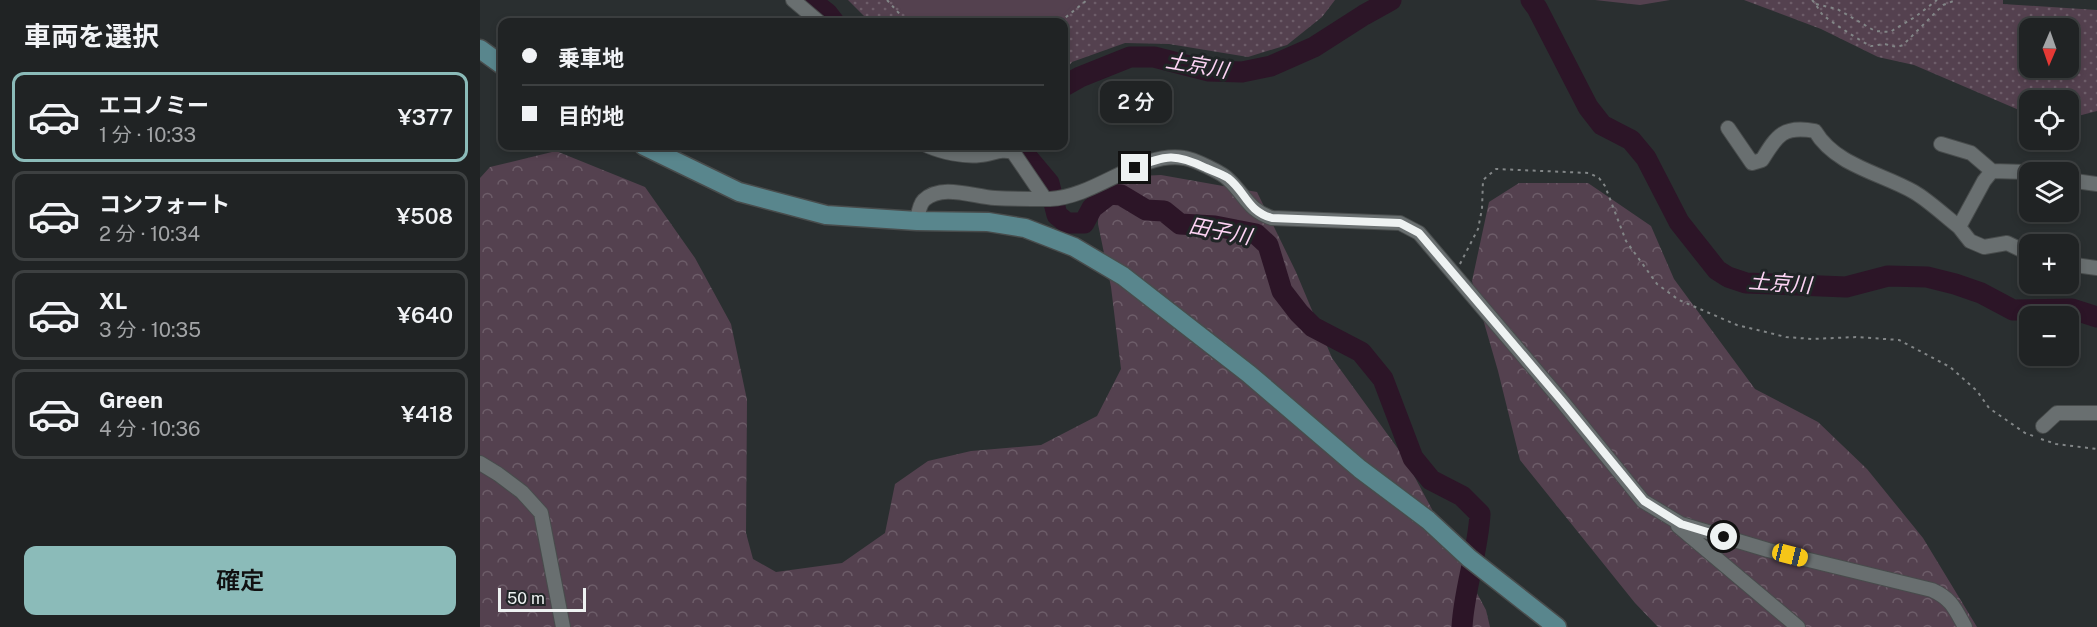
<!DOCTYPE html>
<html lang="ja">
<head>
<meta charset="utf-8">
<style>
	:root { --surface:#202324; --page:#2d2f31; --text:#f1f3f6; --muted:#a2a4a6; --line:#3d4041; --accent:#8bbbb9 }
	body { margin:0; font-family:"Public Sans","Noto Sans JP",sans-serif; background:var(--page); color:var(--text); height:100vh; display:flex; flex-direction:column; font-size:22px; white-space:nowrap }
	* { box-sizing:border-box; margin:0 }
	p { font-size:20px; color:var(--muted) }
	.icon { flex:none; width:33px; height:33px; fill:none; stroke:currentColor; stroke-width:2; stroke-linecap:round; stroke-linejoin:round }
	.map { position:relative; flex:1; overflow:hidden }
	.drawer { display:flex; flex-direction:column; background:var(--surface); width:480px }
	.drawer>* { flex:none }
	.hud { position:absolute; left:18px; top:18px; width:570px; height:132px; border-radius:12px; box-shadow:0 3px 9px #0003,0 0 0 2px var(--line); display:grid; align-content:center; height:132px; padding:0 24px; background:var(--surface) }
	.needle { width:39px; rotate:182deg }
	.fabs { position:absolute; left:1539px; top:18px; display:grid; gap:12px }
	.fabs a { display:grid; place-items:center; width:60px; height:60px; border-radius:12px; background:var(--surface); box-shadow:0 3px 9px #0003,0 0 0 2px var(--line); font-size:30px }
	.scale { position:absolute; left:18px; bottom:15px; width:88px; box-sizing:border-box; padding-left:6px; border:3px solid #eef2f2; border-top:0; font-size:16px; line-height:21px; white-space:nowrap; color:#eef2f2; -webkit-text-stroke:4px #202526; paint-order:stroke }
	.end { position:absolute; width:27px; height:27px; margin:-14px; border:8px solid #eef2f2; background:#111; box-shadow:0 0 0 3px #111 }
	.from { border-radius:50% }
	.bubble { position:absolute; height:42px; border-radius:12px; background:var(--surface); box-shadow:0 3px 9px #0003,0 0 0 2px var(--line); font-size:20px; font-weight:600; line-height:42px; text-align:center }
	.car { position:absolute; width:18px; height:36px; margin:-18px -9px; border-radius:8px; box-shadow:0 0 4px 2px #0007; background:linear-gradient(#f5c518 24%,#345 0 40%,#f5c518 0 76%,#345 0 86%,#f5c518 0) }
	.hud b { display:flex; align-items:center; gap:21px; height:57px; font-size:22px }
	.hud b+b { border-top:2px solid var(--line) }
	.hud i { width:15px; height:15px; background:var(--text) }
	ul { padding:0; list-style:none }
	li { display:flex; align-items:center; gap:18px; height:90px; margin:0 12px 9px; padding:0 12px; border:3px solid var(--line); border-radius:12px }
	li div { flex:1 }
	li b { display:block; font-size:22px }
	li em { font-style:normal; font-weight:600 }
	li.on { border-color:var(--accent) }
	li>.icon { width:54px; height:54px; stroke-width:1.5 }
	h2 { padding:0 24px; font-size:27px; line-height:72px }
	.button { display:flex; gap:12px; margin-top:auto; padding:12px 24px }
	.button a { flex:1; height:69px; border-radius:12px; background:var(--accent); color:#111; font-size:24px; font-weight:600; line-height:69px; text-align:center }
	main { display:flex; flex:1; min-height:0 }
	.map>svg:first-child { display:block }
	.green { fill:url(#green-dots); fill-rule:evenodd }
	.forest { fill:url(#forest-crowns) }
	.pitch { fill:#54414f }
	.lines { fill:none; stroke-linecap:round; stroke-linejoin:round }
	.river { stroke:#2c1527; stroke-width:21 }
	.street-casing { stroke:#484c4c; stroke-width:16 }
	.secondary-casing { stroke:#484c4c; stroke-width:21 }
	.path { stroke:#828687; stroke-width:2; stroke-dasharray:3 4.5; stroke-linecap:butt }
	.street { stroke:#696f70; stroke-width:14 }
	.secondary { stroke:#59868d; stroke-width:18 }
	.route { stroke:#eef2f2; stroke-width:8 }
	.labels { text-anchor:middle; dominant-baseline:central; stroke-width:6; stroke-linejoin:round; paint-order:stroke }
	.water-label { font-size:21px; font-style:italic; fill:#fed4f5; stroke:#202526 }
</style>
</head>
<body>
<main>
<section class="drawer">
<h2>車両を選択</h2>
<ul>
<li class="on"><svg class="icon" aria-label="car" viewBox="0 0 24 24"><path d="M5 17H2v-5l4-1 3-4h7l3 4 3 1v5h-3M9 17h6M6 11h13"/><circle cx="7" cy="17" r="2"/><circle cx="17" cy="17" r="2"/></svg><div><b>エコノミー</b><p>1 分 · 10:33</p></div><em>¥377</em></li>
<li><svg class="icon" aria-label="car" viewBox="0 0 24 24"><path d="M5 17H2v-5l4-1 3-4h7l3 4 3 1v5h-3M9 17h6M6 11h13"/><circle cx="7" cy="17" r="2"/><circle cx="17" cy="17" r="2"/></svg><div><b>コンフォート</b><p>2 分 · 10:34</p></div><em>¥508</em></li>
<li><svg class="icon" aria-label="car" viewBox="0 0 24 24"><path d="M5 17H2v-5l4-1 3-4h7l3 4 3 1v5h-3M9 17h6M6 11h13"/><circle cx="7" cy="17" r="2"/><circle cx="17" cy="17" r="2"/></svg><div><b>XL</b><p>3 分 · 10:35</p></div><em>¥640</em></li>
<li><svg class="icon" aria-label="car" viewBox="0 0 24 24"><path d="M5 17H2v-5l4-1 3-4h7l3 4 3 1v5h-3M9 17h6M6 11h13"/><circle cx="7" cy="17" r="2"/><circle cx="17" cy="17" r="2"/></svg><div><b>Green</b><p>4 分 · 10:36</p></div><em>¥418</em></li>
</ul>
<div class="button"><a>確定</a></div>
</section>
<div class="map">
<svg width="1617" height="627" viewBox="0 0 1617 627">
	<defs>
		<pattern id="green-dots" width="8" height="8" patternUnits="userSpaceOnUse" patternTransform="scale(1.5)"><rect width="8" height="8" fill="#54414f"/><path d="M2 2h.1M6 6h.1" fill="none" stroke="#6d5d69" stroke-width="1.8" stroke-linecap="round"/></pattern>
		<pattern id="forest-crowns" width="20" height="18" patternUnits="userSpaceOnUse" patternTransform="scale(1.5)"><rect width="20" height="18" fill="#54414f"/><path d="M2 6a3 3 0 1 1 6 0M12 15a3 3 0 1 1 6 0" fill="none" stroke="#6d5d69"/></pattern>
	</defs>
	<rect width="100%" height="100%" fill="#2a2f30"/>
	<path class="green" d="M368,0H855L842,17L807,45L768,57L689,44L645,43L592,62L584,72V22H390Z
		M1264,0H1523V4L1617,10V111L1598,116L1589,115L1588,100H1550L1549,111L1539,110L1434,65L1398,57L1341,29ZM1550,28H1588V68H1550Z"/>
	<path class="forest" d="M1115,0H1190L1160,5Z
		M76,151L165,187L215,258L251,324L267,400L266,533L273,559L296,572L362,563L405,533L415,484L448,461L491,451L561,445L617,416L641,369L631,287L618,224L619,178L681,175L777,192L816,272L852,358L924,457L1006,610L1010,627H0V178L10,167Z
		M1039,183H1108L1171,226L1194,279L1275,389L1338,422L1387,469L1443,538L1497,627H1178L1155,603L1040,460L1018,371L992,281L1009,202Z"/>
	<path class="pitch" d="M412,0H598L575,22H432Z"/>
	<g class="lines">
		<path class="river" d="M330,0L347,13L354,22
			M1051,0L1057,8L1108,107L1122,125L1151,140L1166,158L1199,222L1237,270L1248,277L1266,283L1366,287L1408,276L1447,277L1475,284L1501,293L1533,310L1592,309L1617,317
			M584,86L600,77L650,57H674L729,71L762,72L791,66L834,47L884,15L911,0
			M538,146L569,183L577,215L587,223H604L612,208L630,194L641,195L666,210L684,211L700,224L735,226L776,234L788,245L802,291L819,313L833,327L881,352L903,379L933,458L951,480L982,496L1000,514C998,552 984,589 982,627"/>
		<g class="street-casing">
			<path id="street" d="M313,0L339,22
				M1248,128L1272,163L1282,160C1297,135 1304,125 1335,131C1356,166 1401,173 1434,192C1448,200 1465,216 1479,227
				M1461,144L1491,153L1512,171
				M448,146C462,152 484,157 500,155C513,154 520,148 533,152L565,199
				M1550,175L1546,172L1512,171L1504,181L1479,227L1490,241L1504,247L1527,243L1550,254
				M1588,180L1617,184
				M437,221C438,215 439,205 444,200C462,183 494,197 515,198C533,199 552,199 570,199C616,197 660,151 704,158C713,159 743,173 749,180C765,195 769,211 792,218L920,223L939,233L1081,400L1163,501L1201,524L1288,550L1452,590C1472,599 1475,609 1485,627
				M1588,264L1617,268
				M1563,426L1577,413H1617
				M0,463L18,474L42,492L61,513L83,627
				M1198,526L1318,627"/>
		</g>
		<g class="secondary-casing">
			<path id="secondary" d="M0,49L22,65
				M164,146L259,192L346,215L437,221L508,222L545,228L594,247L643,276L769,374L880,469L948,520L989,558L1077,627"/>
		</g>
		<path class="path" d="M407,0L427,22
			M1332,0C1337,5 1339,11 1343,15C1348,20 1385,44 1391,46C1396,46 1400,44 1405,44C1413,46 1415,48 1423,45L1463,5L1476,0
			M1336,4L1357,9L1395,31L1410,32L1435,17L1457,0
			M580,22L607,0
			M980,264L998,229L1002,209L1003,180L1016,169L1109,173L1119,178L1125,186L1146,241L1177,284L1199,300L1257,325L1306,337L1332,339L1376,337L1419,340L1470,367L1497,391L1509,408L1545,433L1556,437
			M1561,439L1576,444L1617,449"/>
		<use href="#street" class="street"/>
		<use href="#secondary" class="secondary"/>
	</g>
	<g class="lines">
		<path class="route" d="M655,168C686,155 695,153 726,168C733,171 742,174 748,178C766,192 767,211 792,218L920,223L939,233L1081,400L1164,501L1201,524L1244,537"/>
	</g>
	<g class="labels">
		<g class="water-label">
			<text transform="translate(717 65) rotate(10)">土京川</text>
			<text transform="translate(740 231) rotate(11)">田子川</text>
			<text transform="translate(1300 283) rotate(4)">土京川</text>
		</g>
	</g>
</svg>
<div class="fabs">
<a><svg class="needle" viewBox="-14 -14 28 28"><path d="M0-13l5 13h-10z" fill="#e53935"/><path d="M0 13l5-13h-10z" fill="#a2a4a6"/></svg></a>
<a><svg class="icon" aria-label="locate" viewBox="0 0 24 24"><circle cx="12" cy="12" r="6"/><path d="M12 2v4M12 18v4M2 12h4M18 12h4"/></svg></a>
<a><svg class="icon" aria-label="layers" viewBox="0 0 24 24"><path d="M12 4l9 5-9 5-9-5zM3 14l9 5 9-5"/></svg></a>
<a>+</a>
<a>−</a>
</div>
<div class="scale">50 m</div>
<i class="end from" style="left:1244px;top:537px"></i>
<i class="end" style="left:655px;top:168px"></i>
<div class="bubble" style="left:620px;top:81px;width:72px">2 分</div>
<i class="car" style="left:1310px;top:555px;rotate:104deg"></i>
<div class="hud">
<b><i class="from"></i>乗車地</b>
<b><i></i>目的地</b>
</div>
</div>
</main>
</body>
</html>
